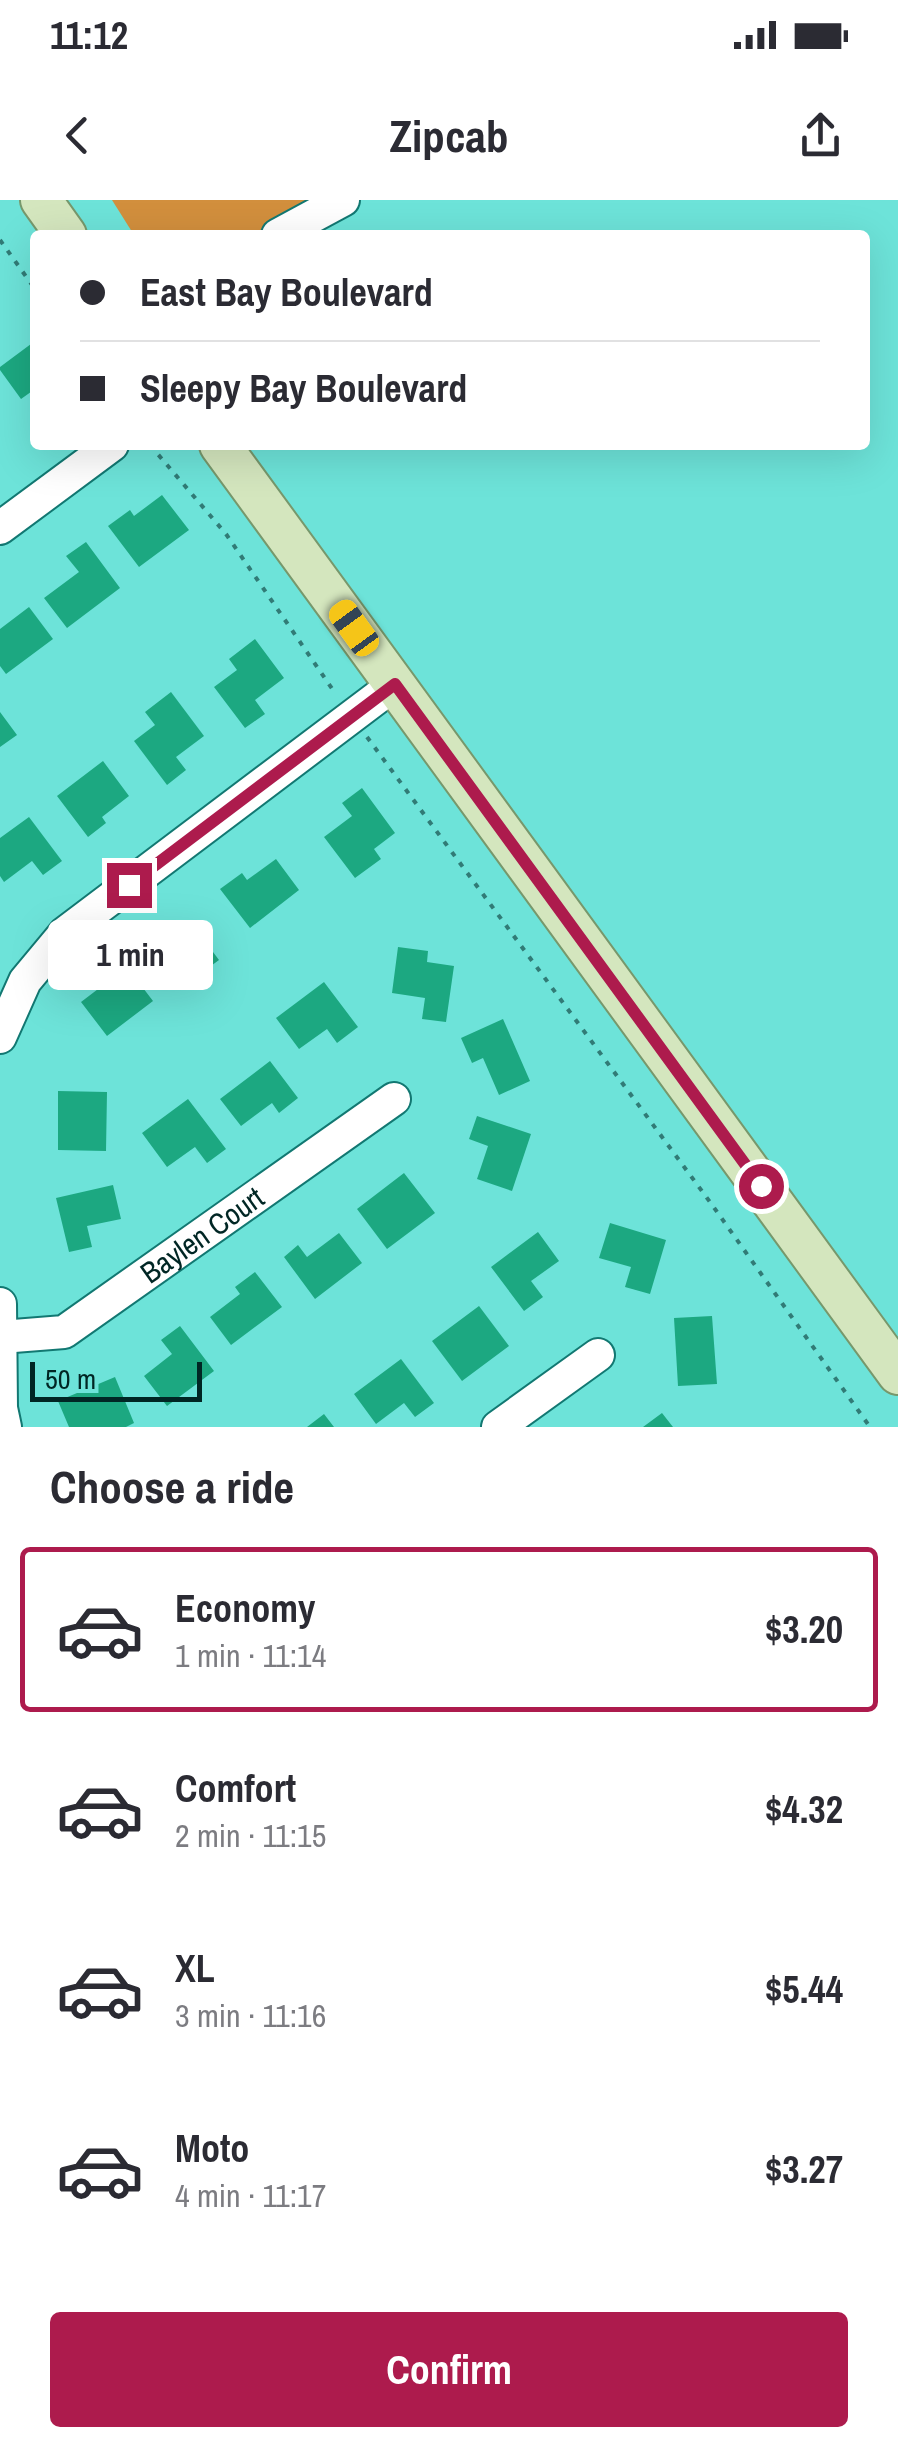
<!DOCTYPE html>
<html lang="en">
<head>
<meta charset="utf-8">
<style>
	:root { --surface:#fff; --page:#f2f2f3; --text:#2b2b33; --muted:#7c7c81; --line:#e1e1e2; --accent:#ad1b4d }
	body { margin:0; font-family:"Archivo Narrow",sans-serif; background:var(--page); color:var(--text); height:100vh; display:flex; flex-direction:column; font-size:38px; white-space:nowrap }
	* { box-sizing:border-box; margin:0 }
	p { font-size:32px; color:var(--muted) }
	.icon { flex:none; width:55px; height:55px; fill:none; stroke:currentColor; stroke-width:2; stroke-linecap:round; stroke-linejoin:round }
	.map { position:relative; height:1227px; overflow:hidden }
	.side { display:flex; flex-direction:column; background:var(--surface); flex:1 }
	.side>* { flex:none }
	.top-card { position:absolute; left:30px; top:30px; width:840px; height:220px; border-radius:10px; box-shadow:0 10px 40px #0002; display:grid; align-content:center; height:220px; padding:0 50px; background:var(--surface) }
	.scale { position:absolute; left:30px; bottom:25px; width:172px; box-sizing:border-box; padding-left:10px; border:5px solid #002624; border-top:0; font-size:28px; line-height:35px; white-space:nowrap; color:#002624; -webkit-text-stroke:8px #6de3d9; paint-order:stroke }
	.end { position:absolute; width:45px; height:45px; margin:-22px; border:12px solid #ad1b4d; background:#fff; box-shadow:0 0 0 5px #fff }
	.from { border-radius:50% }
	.bubble { position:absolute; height:70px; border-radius:10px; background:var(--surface); box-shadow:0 10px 40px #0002; font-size:32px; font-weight:700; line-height:70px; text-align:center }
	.car { position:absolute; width:30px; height:60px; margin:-30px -15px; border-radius:12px; box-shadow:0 0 8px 2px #0007; background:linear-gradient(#f5c518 24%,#345 0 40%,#f5c518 0 76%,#345 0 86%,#f5c518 0) }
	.top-card b { display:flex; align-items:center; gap:35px; height:95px; font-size:38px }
	.top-card b+b { border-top:2px solid var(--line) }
	.top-card i { width:25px; height:25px; background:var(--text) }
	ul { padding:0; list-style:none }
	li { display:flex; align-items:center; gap:30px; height:165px; margin:0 20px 15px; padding:0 30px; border:5px solid transparent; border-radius:10px }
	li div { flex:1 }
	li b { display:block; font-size:38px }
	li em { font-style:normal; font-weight:700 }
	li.selected { border-color:var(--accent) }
	li>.icon { width:90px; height:90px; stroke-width:1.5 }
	h2 { padding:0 50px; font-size:45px; line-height:120px }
	.action { display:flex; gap:20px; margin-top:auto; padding:20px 50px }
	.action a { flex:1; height:115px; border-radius:10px; background:var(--accent); color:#fff; font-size:40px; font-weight:700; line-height:115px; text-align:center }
	.status { display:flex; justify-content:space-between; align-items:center; height:70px; padding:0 50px; background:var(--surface); direction:ltr }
	.status svg { height:28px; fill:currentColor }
	header { display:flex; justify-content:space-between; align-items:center; height:130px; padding:0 50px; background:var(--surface); font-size:45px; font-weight:700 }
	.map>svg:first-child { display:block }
	.forest { fill:#d28f3d }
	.building { fill:#1ca881 }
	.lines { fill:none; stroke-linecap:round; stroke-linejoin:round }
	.minor-casing { stroke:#127872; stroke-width:36 }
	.major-casing { stroke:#77986c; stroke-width:44 }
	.path { stroke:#317b76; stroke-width:4; stroke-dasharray:5 8; stroke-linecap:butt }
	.minor { stroke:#fff; stroke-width:32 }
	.major { stroke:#d4e6be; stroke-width:40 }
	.route { stroke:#ad1b4d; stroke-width:12 }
	.labels { text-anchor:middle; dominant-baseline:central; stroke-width:8; stroke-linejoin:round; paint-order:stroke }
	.street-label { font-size:30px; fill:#002624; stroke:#6de3d9 }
</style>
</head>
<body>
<div class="status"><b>11:12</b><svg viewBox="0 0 49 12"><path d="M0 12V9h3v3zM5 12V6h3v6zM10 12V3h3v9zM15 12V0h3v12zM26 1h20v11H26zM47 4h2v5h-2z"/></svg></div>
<header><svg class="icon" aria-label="back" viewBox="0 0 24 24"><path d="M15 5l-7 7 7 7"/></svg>Zipcab<svg class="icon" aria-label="share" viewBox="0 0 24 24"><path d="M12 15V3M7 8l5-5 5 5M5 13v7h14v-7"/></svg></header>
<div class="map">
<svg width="898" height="1227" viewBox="0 0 898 1227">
	<rect width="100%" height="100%" fill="#6de3d9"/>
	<path class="forest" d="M112,0H319L253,35H134Z"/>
	<path class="building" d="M35,141V189L21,199L0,170V167Z
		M162,295L189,330L139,367L108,326L130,310L134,316Z
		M86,342L120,388L67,428L44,398L79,372L66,356Z
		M29,407L53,439L6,474L0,466V429Z
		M255,439L284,478L255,500L265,514L245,528L214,487L237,470L229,459Z
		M171,492L204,536L176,557L186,570L167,585L134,541L155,525L145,512Z
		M0,512L17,535L0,547Z
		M103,561L129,596L102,617L106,623L88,637L57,596Z
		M362,588L395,633L374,649L381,659L355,678L324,637L352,616L342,603Z
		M29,617L62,661L43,675L32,661L4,682L0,676V638Z
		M276,659L299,690L250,728L220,689L242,673L247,680Z
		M192,724L219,760L181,788L154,752Z
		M398,747L428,751L427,762L454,766L446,822L422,819L425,798L392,793Z
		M127,767L153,801L107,836L81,802Z
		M324,782L358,827L337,843L327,829L299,849L276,818Z
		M503,819L530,881L499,895L483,858L472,863L461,838Z
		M270,861L298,898L279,913L272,903L241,926L220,899Z
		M58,891L107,892L106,951L58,950Z
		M188,899L226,949L207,963L195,947L167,967L142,933Z
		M477,916L531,934L512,991L477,979L488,946L469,939Z
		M404,973L435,1013L387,1049L357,1009Z
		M113,985L121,1019L87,1026L92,1047L69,1052L56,998Z
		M610,1023L666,1040L650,1094L625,1087L631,1067L599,1058Z
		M538,1032L559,1061L531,1081L543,1097L524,1111L491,1067Z
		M339,1033L362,1063L315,1099L284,1057L298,1045L307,1057Z
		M255,1072L282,1107L231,1145L210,1117L240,1094L235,1087Z
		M479,1106L509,1146L462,1181L432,1141Z
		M712,1116L717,1184L678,1186L674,1118Z
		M180,1126L214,1171L167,1206L144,1176L172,1154L161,1140Z
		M401,1159L434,1203L415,1217L404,1203L376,1224L354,1194Z
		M115,1177L134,1223L126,1227H69L58,1201Z
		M662,1213L673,1227H643Z
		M324,1214L334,1227H307Z"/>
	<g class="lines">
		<g class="minor-casing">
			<g id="minor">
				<path d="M278,35L343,0"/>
				<path d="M0,328L112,245"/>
				<path d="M0,837L25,781L65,733L395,484"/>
				<path d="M0,1104L1,1208L5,1227"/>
				<path id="s1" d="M1,1137L64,1132L394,899"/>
				<path d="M498,1227L598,1155"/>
			</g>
		</g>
		<g class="major-casing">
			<path id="major" d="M41,0L66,35
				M220,245L898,1174"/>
		</g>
		<path class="path" d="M0,40L35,89
			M150,245L226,334L335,493
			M367,537L710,1002L870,1227"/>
		<use href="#minor" class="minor"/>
		<use href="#major" class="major"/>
	</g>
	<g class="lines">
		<path class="route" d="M129,685L395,484L761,986"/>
	</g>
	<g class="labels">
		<g class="street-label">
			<text stroke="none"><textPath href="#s1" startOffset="232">Baylen Court</textPath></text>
		</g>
	</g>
</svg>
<div class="scale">50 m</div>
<i class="end from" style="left:761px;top:986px"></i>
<i class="end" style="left:129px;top:685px"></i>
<div class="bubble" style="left:48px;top:720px;width:165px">1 min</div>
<i class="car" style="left:354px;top:428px;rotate:324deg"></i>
<div class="top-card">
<b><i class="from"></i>East Bay Boulevard</b>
<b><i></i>Sleepy Bay Boulevard</b>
</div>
</div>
<section class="side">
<h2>Choose a ride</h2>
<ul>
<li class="selected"><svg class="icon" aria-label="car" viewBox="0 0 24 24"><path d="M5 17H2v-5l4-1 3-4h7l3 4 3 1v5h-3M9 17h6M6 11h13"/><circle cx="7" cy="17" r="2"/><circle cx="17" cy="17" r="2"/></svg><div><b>Economy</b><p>1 min · 11:14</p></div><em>$3.20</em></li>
<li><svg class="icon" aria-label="car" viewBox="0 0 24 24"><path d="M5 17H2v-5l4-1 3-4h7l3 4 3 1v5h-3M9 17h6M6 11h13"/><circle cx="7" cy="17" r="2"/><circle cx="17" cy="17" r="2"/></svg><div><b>Comfort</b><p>2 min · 11:15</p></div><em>$4.32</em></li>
<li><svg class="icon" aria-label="car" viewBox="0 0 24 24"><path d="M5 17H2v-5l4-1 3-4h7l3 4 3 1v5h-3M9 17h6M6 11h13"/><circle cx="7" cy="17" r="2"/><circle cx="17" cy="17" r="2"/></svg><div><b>XL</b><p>3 min · 11:16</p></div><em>$5.44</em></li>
<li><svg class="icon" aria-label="car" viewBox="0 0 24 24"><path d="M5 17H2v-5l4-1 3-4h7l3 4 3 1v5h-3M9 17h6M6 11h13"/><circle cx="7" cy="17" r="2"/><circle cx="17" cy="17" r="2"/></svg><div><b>Moto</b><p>4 min · 11:17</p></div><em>$3.27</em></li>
</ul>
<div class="action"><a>Confirm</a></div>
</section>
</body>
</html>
